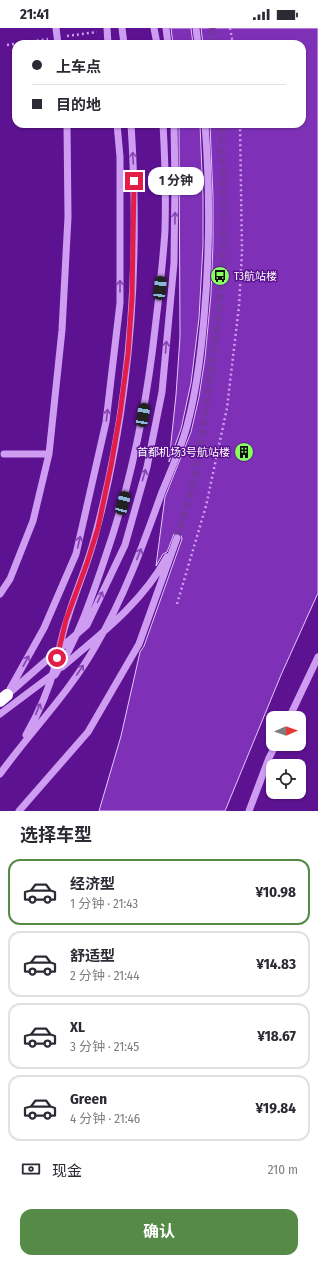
<!DOCTYPE html>
<html lang="zh">
<head>
<meta charset="utf-8">
<style>
	:root { --surface:#fff; --page:#f2f2f3; --text:#2b2b33; --muted:#7c7c81; --line:#e1e1e2; --accent:#558a47 }
	body { margin:0; font-family:"Fira Sans Condensed","Noto Sans SC",sans-serif; background:var(--page); color:var(--text); height:100vh; display:flex; flex-direction:column; font-size:15px; white-space:nowrap }
	* { box-sizing:border-box; margin:0 }
	p { font-size:13px; color:var(--muted) }
	.icon { flex:none; width:22px; height:22px; fill:none; stroke:currentColor; stroke-width:2; stroke-linecap:round; stroke-linejoin:round }
	.map { position:relative; height:783px; overflow:hidden }
	.side { display:flex; flex-direction:column; background:var(--surface); flex:1 }
	.side>* { flex:none }
	.guide { position:absolute; left:12px; top:12px; width:294px; height:88px; border-radius:12px; box-shadow:0 1px 3px #0004; display:grid; align-content:center; height:88px; padding:0 20px; background:var(--surface) }
	.needle { width:26px; rotate:88deg }
	.buttons { position:absolute; left:266px; top:683px; display:grid; gap:8px }
	.buttons a { display:grid; place-items:center; width:40px; height:40px; border-radius:8px; background:var(--surface); box-shadow:0 1px 3px #0004; font-size:20px }
	.end { position:absolute; width:18px; height:18px; margin:-9px; border:5px solid #e11d48; background:#fff; box-shadow:0 0 0 2px #fff }
	.from { border-radius:50% }
	.bubble { position:absolute; height:28px; border-radius:12px; background:var(--surface); box-shadow:0 1px 3px #0004; font-size:13px; font-weight:700; line-height:28px; text-align:center }
	.car { position:absolute; width:12px; height:24px; margin:-12px -6px; border-radius:5px; box-shadow:0 0 3px 1px #0007; background:linear-gradient(#222 24%,#8ab4d8 0 40%,#222 0 76%,#8ab4d8 0 86%,#222 0) }
	.guide b { display:flex; align-items:center; gap:14px; height:38px; font-size:15px }
	.guide b+b { border-top:1px solid var(--line) }
	.guide i { width:10px; height:10px; background:var(--text) }
	ul { padding:0; list-style:none }
	li { display:flex; align-items:center; gap:12px; height:66px; margin:0 8px 6px; padding:0 12px; border:2px solid var(--line); border-radius:12px }
	li div { flex:1 }
	li b { display:block; font-size:15px }
	li em { font-style:normal; font-weight:700 }
	li.selected { border-color:var(--accent) }
	li>.icon { width:36px; height:36px; stroke-width:1.5 }
	h2 { padding:0 20px; font-size:18px; line-height:48px }
	.pay { display:flex; align-items:center; gap:10px; height:44px; padding:0 20px; font-size:15px }
	.pay p { margin-inline-start:auto }
	.primary-button { display:flex; gap:8px; margin-top:auto; padding:8px 20px }
	.primary-button a { flex:1; height:46px; border-radius:12px; background:var(--accent); color:#fff; font-size:16px; font-weight:700; line-height:46px; text-align:center }
	.status { display:flex; justify-content:space-between; align-items:center; height:28px; padding:0 20px; background:var(--surface); direction:ltr }
	.status svg { height:11px; fill:currentColor }
	.map>svg:first-child { display:block }
	.building { fill:#7e31b7; stroke:#e5c5fd }
	.lines { fill:none; stroke-linecap:round; stroke-linejoin:round }
	.minor-tunnel { stroke:#7536a2; stroke-width:7; stroke-dasharray:7 3.5; stroke-linecap:butt }
	.path { stroke:#ce9df2; stroke-width:2.5; stroke-dasharray:2 3; stroke-linecap:butt }
	.minor { stroke:#ce9df2; stroke-width:7 }
	.highway { stroke:#fff; stroke-width:12 }
	.oneway { stroke:#8543b3 }
	.route { stroke:#e11d48; stroke-width:5 }
	.labels { text-anchor:middle; dominant-baseline:central; stroke-width:3; stroke-linejoin:round; paint-order:stroke }
	.poi-label { font-size:11px; fill:#fff; stroke:#5d1291; text-anchor:start }
</style>
</head>
<body>
<div class="status"><b>21:41</b><svg viewBox="0 0 49 12"><path d="M0 12V9h3v3zM5 12V6h3v6zM10 12V3h3v9zM15 12V0h3v12zM26 1h20v11H26zM47 4h2v5h-2z"/></svg></div>
<div class="map">
<svg width="318" height="783" viewBox="0 0 318 783">
	<rect width="100%" height="100%" fill="#5d1291"/>
	<path class="building" d="M171,0H191L193,16H173Z
		M201,0H318V565L281,647L225,783H99L121,708L140,624L144,618L182,511L181,507L179,505L174,506L167,524L163,526L156,538L165,469L191,404L199,369L205,330L211,266L213,217V169L210,96H302V16H203Z
		M179,96H200L203,169V217L199,290L191,355L181,401L169,434L176,367L180,309Z"/>
	<g class="lines">
		<path class="minor-tunnel" d="M212,0L214,16
			M177,510L195,450L201,415L220,275L223,228L224,183L221,96"/>
		<path class="path" d="M230,0L233,16
			M67,8L97,4
			M7,17L48,11
			M177,576L206,478L227,380L239,278L242,224L240,96"/>
		<path class="minor" d="M56,0L58,16
			M107,0L108,16
			M122,0L124,16
			M154,0L157,16
			M166,0L168,16
			M196,0L198,16
			M4,426H49
			M0,566L10,551L33,493L49,426L62,302L68,189L67,96
			M62,639C101,606 142,575 167,529
			M55,647C78,610 90,574 104,533C131,456 146,382 155,301C159,268 163,235 165,202C166,166 165,131 163,96
			M10,661L44,600L76,526L106,394L120,275V129L117,96
			M7,667L87,597L125,517L147,439L162,364L174,235L175,156L174,96
			M0,686L52,647
			M289,690L318,629
			M26,707C38,686 49,661 55,638C60,621 62,605 68,589C76,562 88,536 95,508C131,375 140,234 131,96
			M0,746C31,703 69,665 95,619C124,570 143,517 162,464C171,442 183,416 188,394C197,360 201,325 204,290C210,225 210,161 205,96
			M19,783L88,704L139,616L177,510
			M249,783L269,730L276,716"/>
		<path class="highway" d="M0,673L7,667"/>
	</g>
	<defs><path id="oneway-shaft" d="M-6 0H5M1.5-3L5.5 0L1.5 3" fill="none" stroke-width="1.6" stroke-linecap="round" stroke-linejoin="round"/></defs>
	<g class="oneway">
		<use href="#oneway-shaft" transform="translate(133 130) rotate(-93)"/>
		<use href="#oneway-shaft" transform="translate(175 190) rotate(-89)"/>
		<use href="#oneway-shaft" transform="translate(120 258) rotate(-90)"/>
		<use href="#oneway-shaft" transform="translate(166 319) rotate(-85)"/>
		<use href="#oneway-shaft" transform="translate(107 387) rotate(-83)"/>
		<use href="#oneway-shaft" transform="translate(144 447) rotate(-74)"/>
		<use href="#oneway-shaft" transform="translate(79 514) rotate(-77)"/>
		<use href="#oneway-shaft" transform="translate(139 526) rotate(-68)"/>
		<use href="#oneway-shaft" transform="translate(100 569) rotate(-65)"/>
		<use href="#oneway-shaft" transform="translate(26 633) rotate(-61)"/>
		<use href="#oneway-shaft" transform="translate(80 642) rotate(-56)"/>
		<use href="#oneway-shaft" transform="translate(38 681) rotate(-66)"/>
	</g>
	<g class="lines">
		<path class="route" d="M57,630L66,592L87,535L98,500L111,438L120,386L128,326L132,270L134,153"/>
	</g>
	<defs>
		<g id="bus-disc" transform="scale(1)"><circle r="9.5" fill="#89ff5f" stroke="#5d1291"/><path d="M-5-6H5V4H4V6H2V4H-2V6H-4V4H-5ZM-3.5-4V0h7V-4ZM-3.5 1.2v1.5H-2V1.2ZM2 1.2v1.5H3.5V1.2Z" fill="#111"/></g>
		<g id="building-disc" transform="scale(1)"><circle r="9.5" fill="#89ff5f" stroke="#5d1291"/><path d="M-4-6H4V6H1V3H-1V6H-4ZM-2.5-4.3h1.7v1.8h-1.7ZM.8-4.3h1.7v1.8H.8ZM-2.5-1h1.7V.8h-1.7ZM.8-1h1.7V.8H.8Z" fill="#111"/></g>
	</defs>
	<g fill-rule="evenodd">
		<use href="#bus-disc" x="220" y="248"/>
		<use href="#building-disc" x="244" y="424"/>
	</g>
	<g class="labels">
		<g class="poi-label">
			<text x="234" y="248">T3航站楼</text>
			<text x="230" y="424" text-anchor="end">首都机场3号航站楼</text>
		</g>
	</g>
</svg>
<div class="buttons">
<a><svg class="needle" viewBox="-14 -14 28 28"><path d="M0-13l5 13h-10z" fill="#e53935"/><path d="M0 13l5-13h-10z" fill="#7c7c81"/></svg></a>
<a><svg class="icon" aria-label="locate" viewBox="0 0 24 24"><circle cx="12" cy="12" r="6"/><path d="M12 2v4M12 18v4M2 12h4M18 12h4"/></svg></a>
</div>
<i class="end from" style="left:57px;top:630px"></i>
<i class="end" style="left:134px;top:153px"></i>
<div class="bubble" style="left:148px;top:139px;width:56px">1 分钟</div>
<i class="car" style="left:160px;top:260px;rotate:6deg"></i>
<i class="car" style="left:143px;top:387px;rotate:10deg"></i>
<i class="car" style="left:123px;top:475px;rotate:15deg"></i>
<div class="guide">
<b><i class="from"></i>上车点</b>
<b><i></i>目的地</b>
</div>
</div>
<section class="side">
<h2>选择车型</h2>
<ul>
<li class="selected"><svg class="icon" aria-label="car" viewBox="0 0 24 24"><path d="M5 17H2v-5l4-1 3-4h7l3 4 3 1v5h-3M9 17h6M6 11h13"/><circle cx="7" cy="17" r="2"/><circle cx="17" cy="17" r="2"/></svg><div><b>经济型</b><p>1 分钟 · 21:43</p></div><em>¥10.98</em></li>
<li><svg class="icon" aria-label="car" viewBox="0 0 24 24"><path d="M5 17H2v-5l4-1 3-4h7l3 4 3 1v5h-3M9 17h6M6 11h13"/><circle cx="7" cy="17" r="2"/><circle cx="17" cy="17" r="2"/></svg><div><b>舒适型</b><p>2 分钟 · 21:44</p></div><em>¥14.83</em></li>
<li><svg class="icon" aria-label="car" viewBox="0 0 24 24"><path d="M5 17H2v-5l4-1 3-4h7l3 4 3 1v5h-3M9 17h6M6 11h13"/><circle cx="7" cy="17" r="2"/><circle cx="17" cy="17" r="2"/></svg><div><b>XL</b><p>3 分钟 · 21:45</p></div><em>¥18.67</em></li>
<li><svg class="icon" aria-label="car" viewBox="0 0 24 24"><path d="M5 17H2v-5l4-1 3-4h7l3 4 3 1v5h-3M9 17h6M6 11h13"/><circle cx="7" cy="17" r="2"/><circle cx="17" cy="17" r="2"/></svg><div><b>Green</b><p>4 分钟 · 21:46</p></div><em>¥19.84</em></li>
</ul>
<div class="pay"><svg class="icon" aria-label="cash" viewBox="0 0 24 24"><path d="M3 7h18v10H3z"/><circle cx="12" cy="12" r="2"/></svg>现金<p>210 m</p></div>
<div class="primary-button"><a>确认</a></div>
</section>
</body>
</html>
